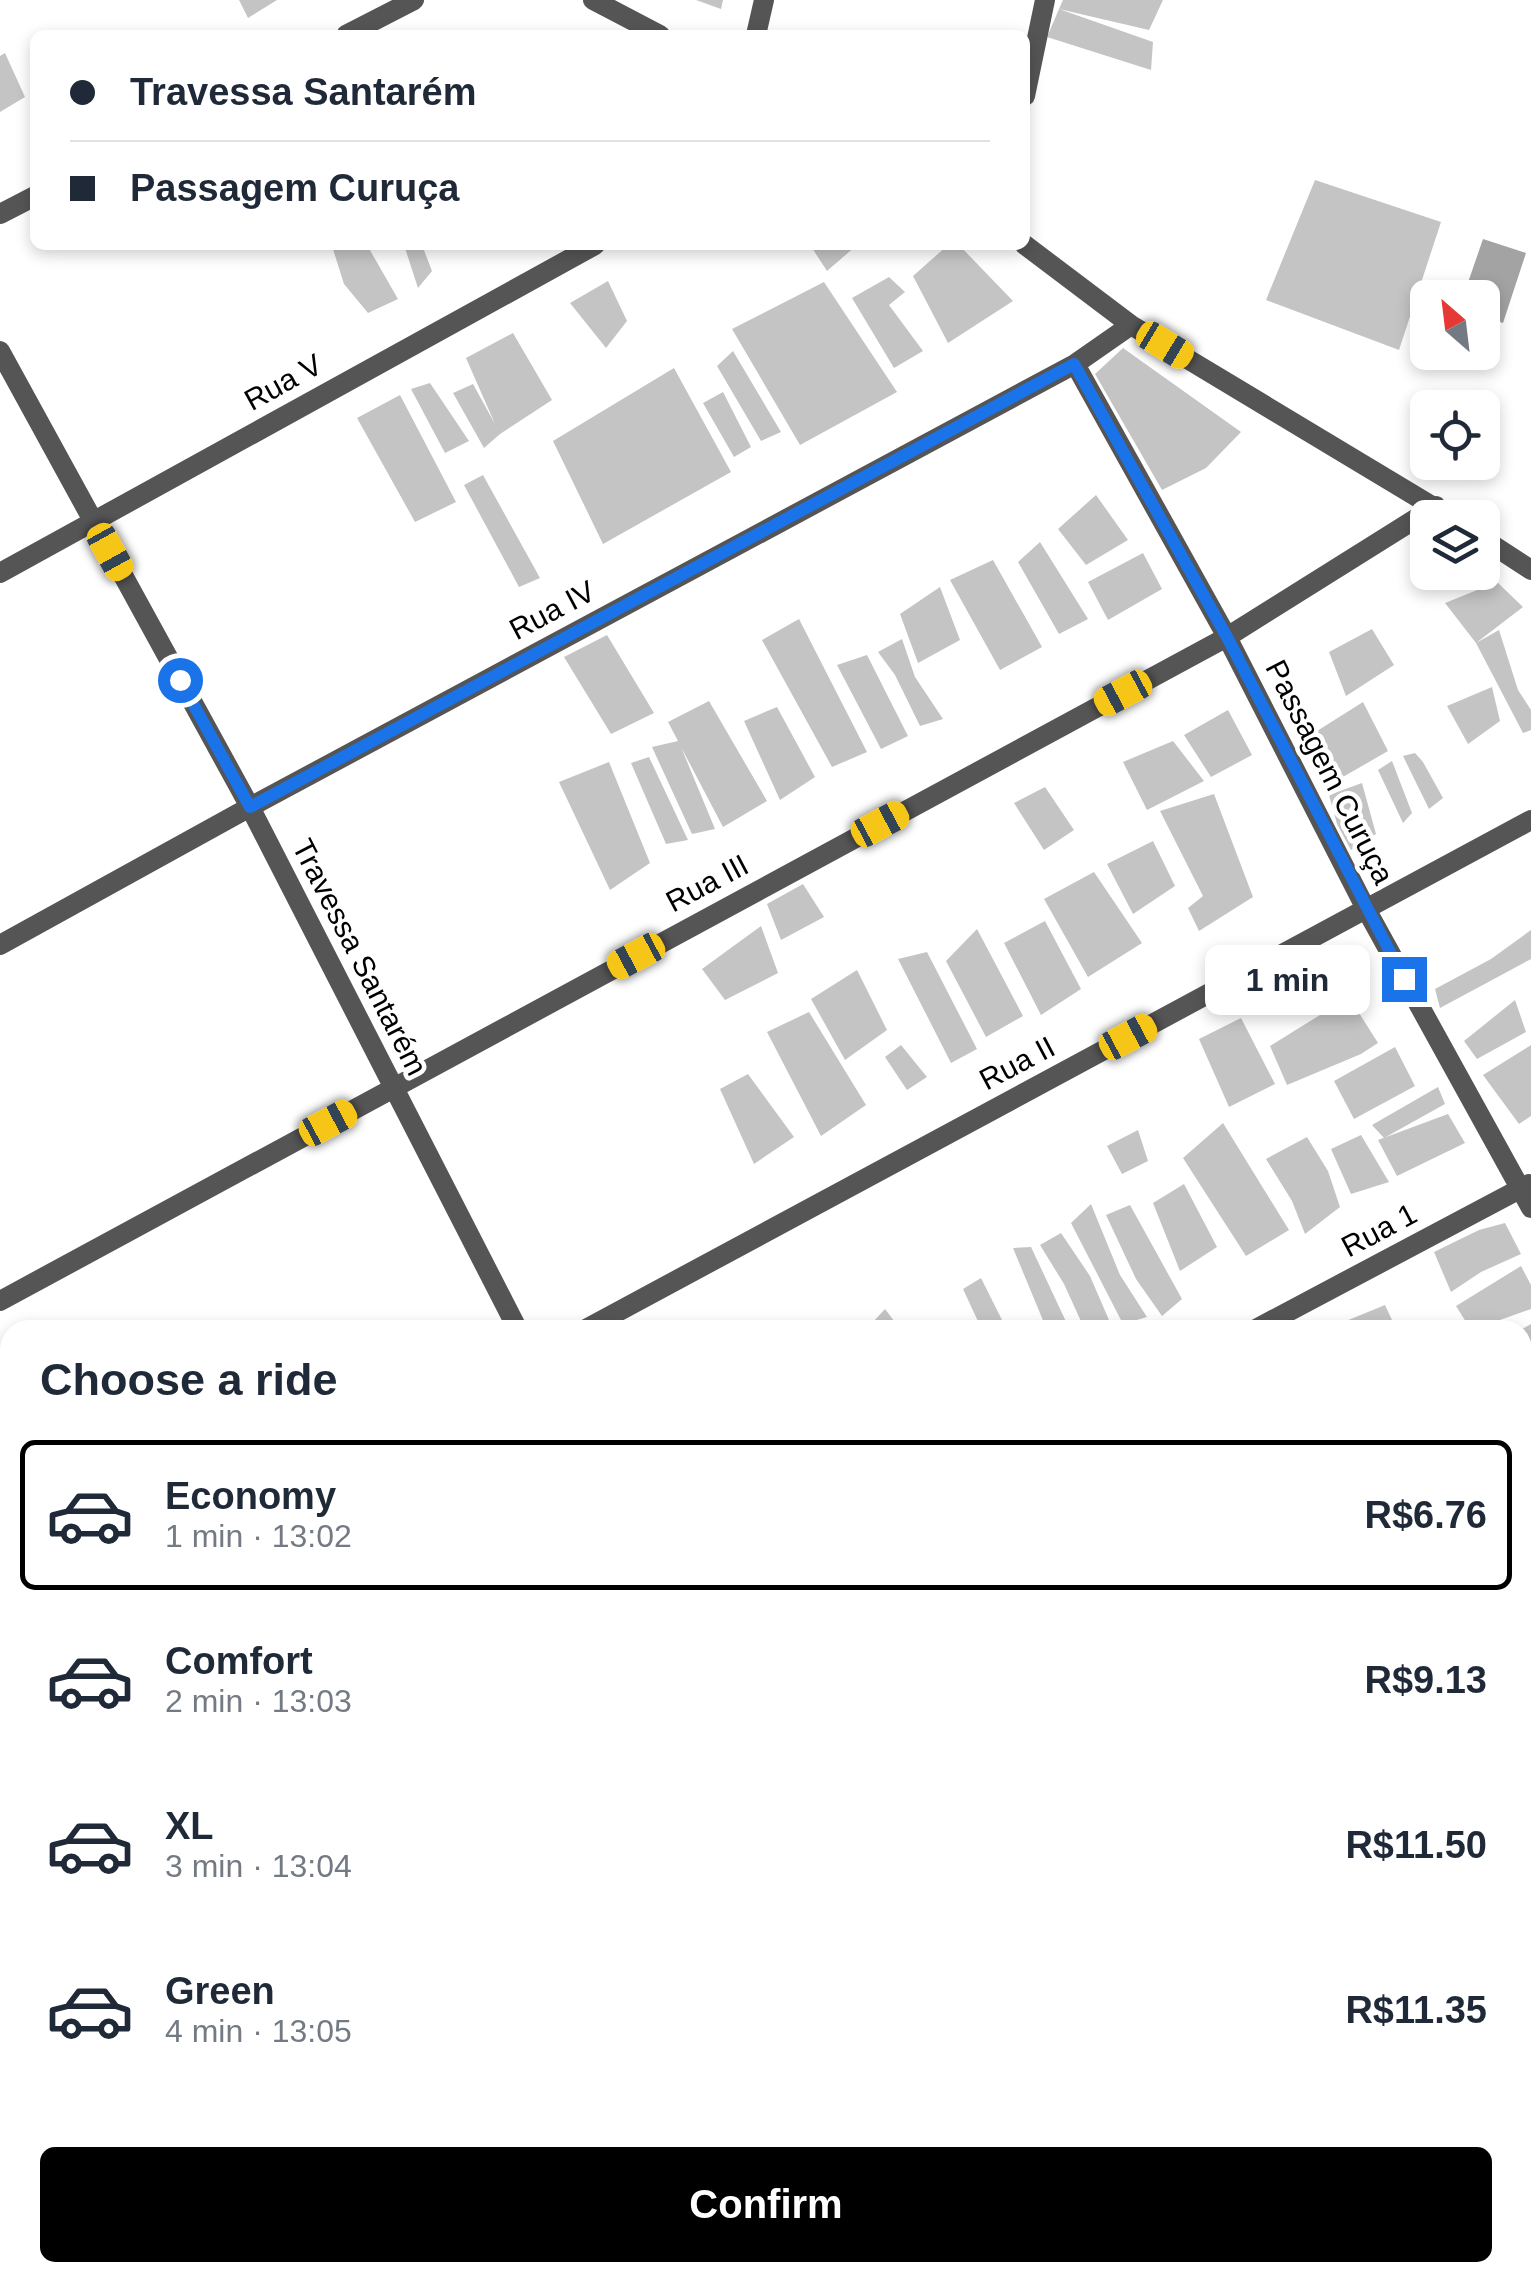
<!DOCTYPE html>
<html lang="en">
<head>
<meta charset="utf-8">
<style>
	:root { --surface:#fff; --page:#f2f2f3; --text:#1f2937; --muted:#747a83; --line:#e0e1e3; --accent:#000 }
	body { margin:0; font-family:Helvetica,sans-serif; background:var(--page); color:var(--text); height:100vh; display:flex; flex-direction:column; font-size:38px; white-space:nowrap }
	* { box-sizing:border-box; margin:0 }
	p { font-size:32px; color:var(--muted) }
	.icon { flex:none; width:55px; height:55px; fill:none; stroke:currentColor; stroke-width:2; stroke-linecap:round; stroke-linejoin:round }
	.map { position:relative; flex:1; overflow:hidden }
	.panel { position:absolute; left:0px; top:1320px; width:1532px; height:962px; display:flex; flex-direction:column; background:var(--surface); border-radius:30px 30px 0 0; box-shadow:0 5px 15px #0003 }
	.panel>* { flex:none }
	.banner { position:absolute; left:30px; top:30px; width:1000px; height:220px; border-radius:15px; box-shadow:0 5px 15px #0003; display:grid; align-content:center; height:220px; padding:0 40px; background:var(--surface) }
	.needle { width:65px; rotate:332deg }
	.controls { position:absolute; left:1410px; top:280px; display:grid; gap:20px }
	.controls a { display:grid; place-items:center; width:90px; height:90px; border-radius:15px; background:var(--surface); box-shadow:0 5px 15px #0003; font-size:50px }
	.end { position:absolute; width:45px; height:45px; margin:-22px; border:12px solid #1a73e8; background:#fff; box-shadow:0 0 0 5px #fff }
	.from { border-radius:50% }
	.bubble { position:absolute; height:70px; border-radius:15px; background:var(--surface); box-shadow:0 5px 15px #0003; font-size:32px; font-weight:700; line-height:70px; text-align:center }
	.car { position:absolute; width:30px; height:60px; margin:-30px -15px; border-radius:12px; box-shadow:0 0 8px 2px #0007; background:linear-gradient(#f5c518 24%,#345 0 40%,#f5c518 0 76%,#345 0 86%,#f5c518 0) }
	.banner b { display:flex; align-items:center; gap:35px; height:95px; font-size:38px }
	.banner b+b { border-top:2px solid var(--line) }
	.banner i { width:25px; height:25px; background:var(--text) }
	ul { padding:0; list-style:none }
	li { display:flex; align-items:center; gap:30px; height:150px; margin:0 20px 15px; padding:0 20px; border:5px solid transparent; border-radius:15px }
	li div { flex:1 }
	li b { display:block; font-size:38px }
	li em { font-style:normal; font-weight:700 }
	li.selected { border-color:var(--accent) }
	li>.icon { width:90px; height:90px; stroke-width:1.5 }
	h2 { padding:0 40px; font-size:45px; line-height:120px }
	.primary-button { display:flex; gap:20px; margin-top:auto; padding:20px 40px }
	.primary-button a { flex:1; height:115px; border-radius:15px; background:var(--accent); color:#fff; font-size:40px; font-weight:700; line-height:115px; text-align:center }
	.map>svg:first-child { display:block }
	.water { fill:#a3a3a3 }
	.building { fill:#c4c4c4 }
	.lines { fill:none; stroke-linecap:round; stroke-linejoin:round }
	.path { stroke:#777; stroke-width:6; stroke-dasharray:2.5 5; stroke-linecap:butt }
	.street { stroke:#555; stroke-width:20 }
	.route { stroke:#1a73e8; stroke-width:12 }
	.labels { text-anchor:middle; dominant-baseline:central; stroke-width:9; stroke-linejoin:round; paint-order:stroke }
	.street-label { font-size:30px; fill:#000; stroke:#fff }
</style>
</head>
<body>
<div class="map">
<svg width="1531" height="2282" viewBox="0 0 1531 2282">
	<rect width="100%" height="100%" fill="#fff"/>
	<path class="water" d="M1483,239L1526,253L1503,323L1483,316L1482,298L1463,297Z"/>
	<path class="building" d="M239,0H277L248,18Z
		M696,0H723L721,9Z
		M1063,0H1163L1149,30L1059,9Z
		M1059,9L1153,42L1151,70L1047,37Z
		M5,53L25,97L0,112V56Z
		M1315,180L1441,222L1399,350L1266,300Z
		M367,245L398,299L368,313L344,284L332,246Z
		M404,245H422L432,271L418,288Z
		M810,245H857L827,271Z
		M948,245H959L1013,301L948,343L913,276Z
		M889,277L905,292L889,305L923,351L894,368L852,298Z
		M608,281L627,321L606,348L570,303Z
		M824,282L897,392L800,445L732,329Z
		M513,333L552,400L500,434L484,448L453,393L473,384L495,424L466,358Z
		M1123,348L1241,432L1206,468L1162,490L1095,374Z
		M733,351L781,432L761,441L717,366Z
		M674,368L731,472L603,544L553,441Z
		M430,383L469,441L445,453L411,389Z
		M723,392L751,447L734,457L703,403Z
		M400,395L456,502L415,522L357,418Z
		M483,475L540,578L519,587L464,485Z
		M1096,495L1128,540L1086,565L1058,529Z
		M1040,542L1088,619L1059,634L1018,562Z
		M1143,553L1162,589L1108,620L1088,582Z
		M993,560L1042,647L1000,670L950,580Z
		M1497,582L1523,607L1476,643L1499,630L1518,690L1531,710V730L1523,733L1476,643L1445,603Z
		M940,587L960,640L918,663L900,614Z
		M799,619L867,752L832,767L762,640Z
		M1372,629L1394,665L1346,696L1329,652Z
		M607,635L654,713L611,734L564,657Z
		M902,639L915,677L943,719L920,726L895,675L878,652Z
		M867,655L908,736L881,749L837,665Z
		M1492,687L1500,721L1468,744L1447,706Z
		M709,701L767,801L723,827L681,747L715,829L692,834L652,747L678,741L668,722Z
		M1363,702L1388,751L1329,785L1298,743Z
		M777,707L815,777L780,800L744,721Z
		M1228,710L1252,755L1211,777L1184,735Z
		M1173,741L1204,781L1147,810L1123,762Z
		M1415,753L1423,762L1443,798L1429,809L1403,756Z
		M649,757L688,840L666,844L631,763Z
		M1392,761L1412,813L1403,823L1378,770Z
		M609,762L650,863L610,890L559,782Z
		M1362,783L1376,834L1351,850L1337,824L1329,795Z
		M1045,787L1074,830L1044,850L1014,803Z
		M1214,794L1253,897L1199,931L1188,908L1203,896L1160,811Z
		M1153,841L1175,886L1133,914L1107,864Z
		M1094,872L1142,943L1088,977L1044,899Z
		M803,884L824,917L781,940L767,904Z
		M1045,921L1081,989L1041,1015L1004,943Z
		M761,926L778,973L725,1000L702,969Z
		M977,929L1023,1016L986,1037L946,961Z
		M1531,930V959L1440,1008L1435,989L1491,959Z
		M927,952L977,1049L951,1063L898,959Z
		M857,970L887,1030L845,1060L811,999Z
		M1349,997L1378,1043L1361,1054L1287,1085L1270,1046Z
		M1515,1000L1526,1032L1477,1059L1464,1041Z
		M809,1012L866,1105L821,1136L767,1032Z
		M1241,1018L1275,1084L1229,1107L1199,1039Z
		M901,1045L927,1077L907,1090L885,1057Z
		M1531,1045V1116L1519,1124L1483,1075Z
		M1395,1047L1415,1086L1354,1119L1334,1081Z
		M748,1074L794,1137L754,1164L720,1089Z
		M1438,1087L1445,1104L1384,1138L1372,1125Z
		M1448,1114L1465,1143L1397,1176L1378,1140Z
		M1223,1123L1289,1230L1246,1256L1183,1158Z
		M1138,1130L1148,1161L1122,1174L1107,1146Z
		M1361,1135L1389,1182L1351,1194L1331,1149Z
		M1307,1137L1328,1171L1340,1207L1305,1234L1292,1201L1266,1159Z
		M1184,1184L1217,1247L1180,1271L1153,1203Z
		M1091,1204L1120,1275L1147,1317L1123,1324L1071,1223Z
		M1130,1205L1182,1299L1162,1316L1136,1279L1106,1215Z
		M1505,1223L1521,1254L1481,1272L1451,1292L1434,1252L1479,1230Z
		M1061,1233L1090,1276L1112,1327L1109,1330H1085L1064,1284L1040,1245Z
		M1031,1247L1070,1330H1047L1013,1248Z
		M1521,1266L1531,1285V1309L1497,1321L1486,1330H1471L1456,1306Z
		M981,1278L1004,1324L1009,1330H982L963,1289Z
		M1385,1305L1392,1320L1376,1330H1324Z
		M885,1309L901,1330H876L872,1323Z
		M1531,1324V1388L1522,1393V1329Z
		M1531,1412V1461L1527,1463L1522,1454V1416Z
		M1531,1522V1558L1522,1561V1526Z
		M1531,1584V1622L1522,1628V1588Z
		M1522,1667L1531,1681V1716L1522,1720Z
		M1522,1830L1531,1846V1876L1522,1881Z
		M1522,1963L1531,1979V2092L1524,2096Z
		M1531,2132V2190L1522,2195V2136Z
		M1264,2272H1332L1337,2282H1269Z
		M1338,2272H1398L1404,2282H1343Z
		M1427,2272H1465L1448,2282H1432Z"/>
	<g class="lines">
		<path class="path" d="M1522,1781L1531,1795
			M0,2263L10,2282"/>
		<path class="street" d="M593,0L660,35
			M346,35L414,0
			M756,35L764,0
			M1025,96L1045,0
			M0,214L35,196
			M1025,245L1131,325L1452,518
			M0,351L250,807L518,1330
			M1075,364L1227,637L1366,909L1531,1208
			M1482,538L1531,570
			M0,573L595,245
			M0,945L250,807L1075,364L1131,325
			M0,1301L1227,637L1436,506
			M584,1330L1531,820
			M1254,1330L1529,1184
			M0,1649L10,1644
			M1522,1954L1531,1949
			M0,2028L10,2023
			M369,2272L374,2282
			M738,2272L744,2282
			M1087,2272L1092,2282
			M930,2282L949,2272"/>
	</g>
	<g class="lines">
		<path class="route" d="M180,680L250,807L1074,364L1227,637L1404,979"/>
	</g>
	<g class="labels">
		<g class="street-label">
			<text transform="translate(283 382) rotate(-29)">Rua V</text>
			<text transform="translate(552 610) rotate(-28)">Rua IV</text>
			<text transform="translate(1330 772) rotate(63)">Passagem Curuça</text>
			<text transform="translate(707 883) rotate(-28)">Rua III</text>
			<text transform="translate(360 957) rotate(63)">Travessa Santarém</text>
			<text transform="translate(1017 1063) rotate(-28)">Rua II</text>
			<text transform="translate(1379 1230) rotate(-28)">Rua 1</text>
		</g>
	</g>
</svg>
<div class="controls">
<a><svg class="needle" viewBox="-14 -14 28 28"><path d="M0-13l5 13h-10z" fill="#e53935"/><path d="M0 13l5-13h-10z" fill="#747a83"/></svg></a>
<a><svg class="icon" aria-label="locate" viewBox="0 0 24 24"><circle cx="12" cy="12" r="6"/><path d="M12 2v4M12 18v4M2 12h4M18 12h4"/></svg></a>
<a><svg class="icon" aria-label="layers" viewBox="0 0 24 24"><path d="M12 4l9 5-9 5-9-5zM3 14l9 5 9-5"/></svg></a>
</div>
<i class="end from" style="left:180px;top:680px"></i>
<i class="end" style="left:1404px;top:979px"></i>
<div class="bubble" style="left:1205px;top:945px;width:165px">1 min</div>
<i class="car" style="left:1165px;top:345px;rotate:121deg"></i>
<i class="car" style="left:110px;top:552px;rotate:151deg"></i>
<i class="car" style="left:1123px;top:693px;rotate:242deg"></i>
<i class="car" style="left:880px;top:824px;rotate:62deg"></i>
<i class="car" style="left:636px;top:956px;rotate:242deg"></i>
<i class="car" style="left:1128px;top:1037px;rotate:62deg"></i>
<i class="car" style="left:328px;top:1123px;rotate:62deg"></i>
<div class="banner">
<b><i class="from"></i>Travessa Santarém</b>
<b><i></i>Passagem Curuça</b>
</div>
<section class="panel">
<h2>Choose a ride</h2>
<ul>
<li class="selected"><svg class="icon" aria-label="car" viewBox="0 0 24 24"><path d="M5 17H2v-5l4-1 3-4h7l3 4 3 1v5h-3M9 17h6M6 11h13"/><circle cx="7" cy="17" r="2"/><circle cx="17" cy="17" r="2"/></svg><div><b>Economy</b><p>1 min · 13:02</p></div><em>R$6.76</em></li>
<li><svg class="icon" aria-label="car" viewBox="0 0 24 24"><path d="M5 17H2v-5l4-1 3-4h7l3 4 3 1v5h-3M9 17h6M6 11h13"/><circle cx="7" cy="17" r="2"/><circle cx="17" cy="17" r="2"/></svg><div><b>Comfort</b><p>2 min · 13:03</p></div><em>R$9.13</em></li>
<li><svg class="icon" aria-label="car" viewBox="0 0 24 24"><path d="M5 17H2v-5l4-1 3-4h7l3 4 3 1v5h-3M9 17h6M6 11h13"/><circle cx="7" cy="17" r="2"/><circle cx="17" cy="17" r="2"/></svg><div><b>XL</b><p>3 min · 13:04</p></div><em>R$11.50</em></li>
<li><svg class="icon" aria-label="car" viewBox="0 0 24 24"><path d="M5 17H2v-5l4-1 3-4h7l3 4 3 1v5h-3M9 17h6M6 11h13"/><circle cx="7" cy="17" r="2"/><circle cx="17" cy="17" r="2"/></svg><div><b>Green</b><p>4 min · 13:05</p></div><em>R$11.35</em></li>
</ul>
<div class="primary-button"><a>Confirm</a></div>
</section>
</div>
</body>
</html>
